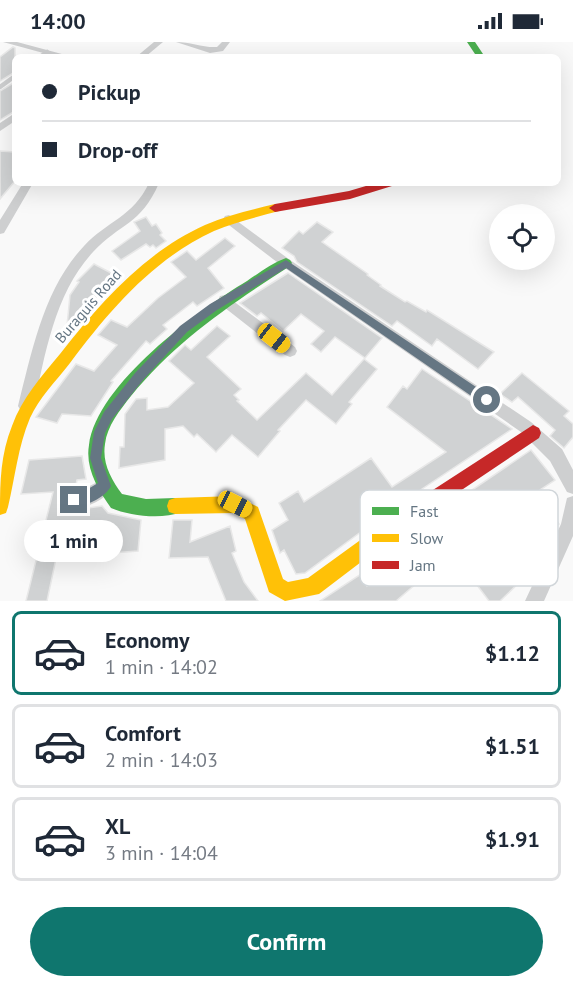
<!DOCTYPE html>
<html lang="en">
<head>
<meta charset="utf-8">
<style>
	:root { --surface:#fff; --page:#f2f2f3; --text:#1f2937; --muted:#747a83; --line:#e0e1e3; --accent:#0f766e }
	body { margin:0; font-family:"PT Sans",sans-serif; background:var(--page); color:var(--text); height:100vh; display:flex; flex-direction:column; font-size:22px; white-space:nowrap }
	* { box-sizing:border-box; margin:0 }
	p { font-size:20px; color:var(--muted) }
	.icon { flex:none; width:33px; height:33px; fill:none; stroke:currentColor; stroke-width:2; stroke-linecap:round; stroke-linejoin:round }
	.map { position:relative; height:559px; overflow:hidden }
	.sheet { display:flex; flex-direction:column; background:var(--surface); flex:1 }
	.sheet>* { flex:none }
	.banner { position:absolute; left:12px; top:12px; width:549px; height:132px; border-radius:9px; box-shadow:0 6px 24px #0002; display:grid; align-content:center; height:132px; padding:0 30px; background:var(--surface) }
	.controls { position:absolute; left:489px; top:162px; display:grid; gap:12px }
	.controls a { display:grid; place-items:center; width:66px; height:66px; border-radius:50%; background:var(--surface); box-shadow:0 6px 24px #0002; font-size:30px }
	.end { position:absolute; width:27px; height:27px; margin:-14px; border:8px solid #657683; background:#fff; box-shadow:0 0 0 3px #fff }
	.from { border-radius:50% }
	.bubble { position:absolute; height:42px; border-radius:21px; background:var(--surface); box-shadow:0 6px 24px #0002; font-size:20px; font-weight:700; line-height:42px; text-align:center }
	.car { position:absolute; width:18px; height:36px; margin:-18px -9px; border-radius:8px; box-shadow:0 0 4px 2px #0007; background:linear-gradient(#f5c518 24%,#345 0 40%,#f5c518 0 76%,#345 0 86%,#f5c518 0) }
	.banner b { display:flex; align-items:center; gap:21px; height:57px; font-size:22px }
	.banner b+b { border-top:2px solid var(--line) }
	.banner i { width:15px; height:15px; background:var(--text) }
	ul { padding:10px 0 0; list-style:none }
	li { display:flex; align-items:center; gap:18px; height:84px; margin:0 12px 9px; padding:0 18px; border:3px solid var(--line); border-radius:9px }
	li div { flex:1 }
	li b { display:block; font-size:22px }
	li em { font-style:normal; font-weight:700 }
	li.current { border-color:var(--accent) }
	li>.icon { width:54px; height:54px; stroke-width:1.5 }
	.button { display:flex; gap:12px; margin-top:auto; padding:12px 30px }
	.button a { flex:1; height:69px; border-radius:36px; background:var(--accent); color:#fff; font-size:24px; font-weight:700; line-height:69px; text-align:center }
	.status { display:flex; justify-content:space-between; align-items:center; height:42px; padding:0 30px; background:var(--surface); direction:ltr }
	.status svg { height:16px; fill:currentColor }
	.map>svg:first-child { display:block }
	.building { fill:#d0d2d3; stroke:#e8e8e8; stroke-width:1.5 }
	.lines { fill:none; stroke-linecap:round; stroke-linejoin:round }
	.lane { stroke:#cecfd0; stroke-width:4.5 }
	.street { fill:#cecfd0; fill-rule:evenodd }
	.fast { fill:#4caf50; fill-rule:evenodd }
	.slow { fill:#ffc107; fill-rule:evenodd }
	.jam { fill:#c62828; fill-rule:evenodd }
	.route { fill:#657683 }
	.labels { text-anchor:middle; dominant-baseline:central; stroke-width:6; stroke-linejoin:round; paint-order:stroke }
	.street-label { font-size:15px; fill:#657683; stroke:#fff }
	.key { fill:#fff; stroke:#d1d6da; stroke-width:1.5 }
	.key-label { font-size:16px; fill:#657683 }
</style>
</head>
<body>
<div class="status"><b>14:00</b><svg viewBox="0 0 49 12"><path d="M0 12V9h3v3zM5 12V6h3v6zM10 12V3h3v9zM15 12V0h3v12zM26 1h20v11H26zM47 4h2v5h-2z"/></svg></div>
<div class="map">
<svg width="573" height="559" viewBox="0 0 573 559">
	<rect width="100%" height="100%" fill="#f9f9f9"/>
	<path class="building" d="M13,5L15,6V30L0,39V15Z
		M15,40V69L0,78V49Z
		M0,109L15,110V139L0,157Z
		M146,175L152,184L156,182L162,191L160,193L166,199L156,206L153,203L150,205L146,202L121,218L112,209L140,189L134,180Z
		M317,180L333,190L322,200L368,232L367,233L381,243L380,244L405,260L407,259L426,270L427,268L494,310L478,327L437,297L432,304L397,279L392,284L297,220L294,214L282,206L299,189L303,192Z
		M225,196L235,204L208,226L224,246L197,264L193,260L163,283L167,287L150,302L146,299L111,339L113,340L91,374L62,372L57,381L36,375L76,322L94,329L117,303L98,293L111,278L127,285L158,256L186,235L171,220L187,209L196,218Z
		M94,222L117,234L67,284L70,253L79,240L77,239Z
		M288,231L382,296L365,316L335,295L321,310L311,302L324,289L301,272L283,289L261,271L257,274L240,261Z
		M217,284L230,294L207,315L241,347L234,353L239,358L237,359L257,378L306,331L332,353L364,317L377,327L349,360L352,362L336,382L306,358L278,388L280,389L258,415L232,393L216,410L197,392L194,395L183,384L165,387V418L119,426L120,405H124L125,372L136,357L147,356V368L168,365L194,341L169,319L185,303L191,308Z
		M422,327L512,387L392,467L305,531L296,532L284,508L280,511L272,488L288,478L279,461L298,449L304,460L371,416L392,445L446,410L387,365L403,344L407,347Z
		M522,331L569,369L564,374L573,382V395L564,406L550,394L555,388L518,355L512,360L500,352Z
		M531,408L555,438L537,450V452L466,499L396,559H320L361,532L367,544L405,508L401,503L421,486L419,484Z
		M82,414L86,437L77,438L75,448L66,451L64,457L66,465L74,468L102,464L108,471L141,478L138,509L84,513L88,492L61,493L47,559H26L53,450L21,452L29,418Z
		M547,465L559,482L527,503L537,515L519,532L523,537L500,559H489L471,535Z
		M173,478H192L190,500L230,484L236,509L232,511L244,540L258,559H226L208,515L169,516Z"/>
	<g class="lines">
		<path class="lane" d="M40,15L47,10
			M0,45L15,34"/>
		<path class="street" d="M3,0H17L73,15H58Z
			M154,0H163L145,15H136Z
			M176,0C190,0 204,6 217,5L222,0H230L223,9L210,11Z
			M15,71V79L0,89V81Z
			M23,141H33L4,191L0,192V178Z
			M149,141H159C141,183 120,181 93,210C55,251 45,312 34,364L31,369L26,371L21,369L18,364C32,309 44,246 84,204C107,179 133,175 149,141Z
			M229,173L290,218L531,380L562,407L573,428V452L567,450L550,419L521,390L282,224L225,180L223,177L225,174Z
			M225,253L295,305L297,309L295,313L290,315L285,313L220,262L218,258L220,254Z
			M105,436L111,438L113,444C108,457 82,470 68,464L66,458L68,452L82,448Z
			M573,454V494L544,559H525L561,482L567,456Z"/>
		<path class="fast" d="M467,0H475L485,15H477Z
			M286,216L290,218L292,221L290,224C231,262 176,299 131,354C120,368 107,384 105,402C102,421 111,437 122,452L146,457L175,456L181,458L183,464L181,470C162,478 130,474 111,466C98,448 85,426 89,403C97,342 197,269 247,239C259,231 272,221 286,216Z"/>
		<path class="slow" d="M275,162L281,166L279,169C257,175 235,180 214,189C153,217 109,269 70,321C56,339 39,356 30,376C18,404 15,436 8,465L6,471L0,473C0,442 0,414 12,384C22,356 41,335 60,312C100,261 145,210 205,183C228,173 251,168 275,162Z
			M235,454L258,465L283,537L288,540L308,536L399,470L405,467L411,470L414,476L411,482L319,552L285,559L269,550L245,477L234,471L175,472L169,470L167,464L169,458L175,456Z"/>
		<path class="jam" d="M376,141H393L392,144L350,157L275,170L269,166L275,162L349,149Z
			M533,383L539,386L541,391L539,396L411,482L405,485L399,482L396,476L399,470Z"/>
	</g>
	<path class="route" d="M286,218L491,355V362H483L286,226L217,268L187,290L143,338L112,377L105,391L101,416L111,444C105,456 83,467 70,463V454L83,450L98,441L90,416L94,390L104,370L135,331L180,284L210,262Z"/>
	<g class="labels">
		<g class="street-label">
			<text transform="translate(88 264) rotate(-49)">Buraguis Road</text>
		</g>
	</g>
	<rect x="360" y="448" width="198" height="96" rx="9" class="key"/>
	<rect x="372" y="465" width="27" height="8" fill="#4caf50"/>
	<rect x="372" y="492" width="27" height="8" fill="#ffc107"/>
	<rect x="372" y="519" width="27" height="8" fill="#c62828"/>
	<g class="key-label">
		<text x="410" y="475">Fast</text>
		<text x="410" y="502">Slow</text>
		<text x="410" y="529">Jam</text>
	</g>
</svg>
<div class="controls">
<a><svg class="icon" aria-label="locate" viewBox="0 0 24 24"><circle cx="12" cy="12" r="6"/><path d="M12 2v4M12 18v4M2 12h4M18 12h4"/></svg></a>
</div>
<i class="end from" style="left:487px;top:358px"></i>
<i class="end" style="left:74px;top:458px"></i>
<div class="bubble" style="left:24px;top:478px;width:99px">1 min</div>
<i class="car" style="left:274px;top:296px;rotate:128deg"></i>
<i class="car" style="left:235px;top:462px;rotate:117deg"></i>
<div class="banner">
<b><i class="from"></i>Pickup</b>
<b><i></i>Drop-off</b>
</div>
</div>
<section class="sheet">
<ul>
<li class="current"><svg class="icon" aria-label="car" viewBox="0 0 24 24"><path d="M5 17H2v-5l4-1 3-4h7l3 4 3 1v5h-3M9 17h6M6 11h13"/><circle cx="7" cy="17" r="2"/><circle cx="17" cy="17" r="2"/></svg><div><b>Economy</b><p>1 min · 14:02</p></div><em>$1.12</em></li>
<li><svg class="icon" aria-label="car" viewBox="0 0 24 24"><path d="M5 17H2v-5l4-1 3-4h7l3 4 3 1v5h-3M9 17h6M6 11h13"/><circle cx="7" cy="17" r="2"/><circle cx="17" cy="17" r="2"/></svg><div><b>Comfort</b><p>2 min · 14:03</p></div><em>$1.51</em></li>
<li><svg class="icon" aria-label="car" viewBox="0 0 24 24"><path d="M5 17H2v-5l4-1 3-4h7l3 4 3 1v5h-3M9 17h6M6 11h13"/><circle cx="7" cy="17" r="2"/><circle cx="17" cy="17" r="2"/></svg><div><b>XL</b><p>3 min · 14:04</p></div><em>$1.91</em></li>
</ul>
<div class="button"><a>Confirm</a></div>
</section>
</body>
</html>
